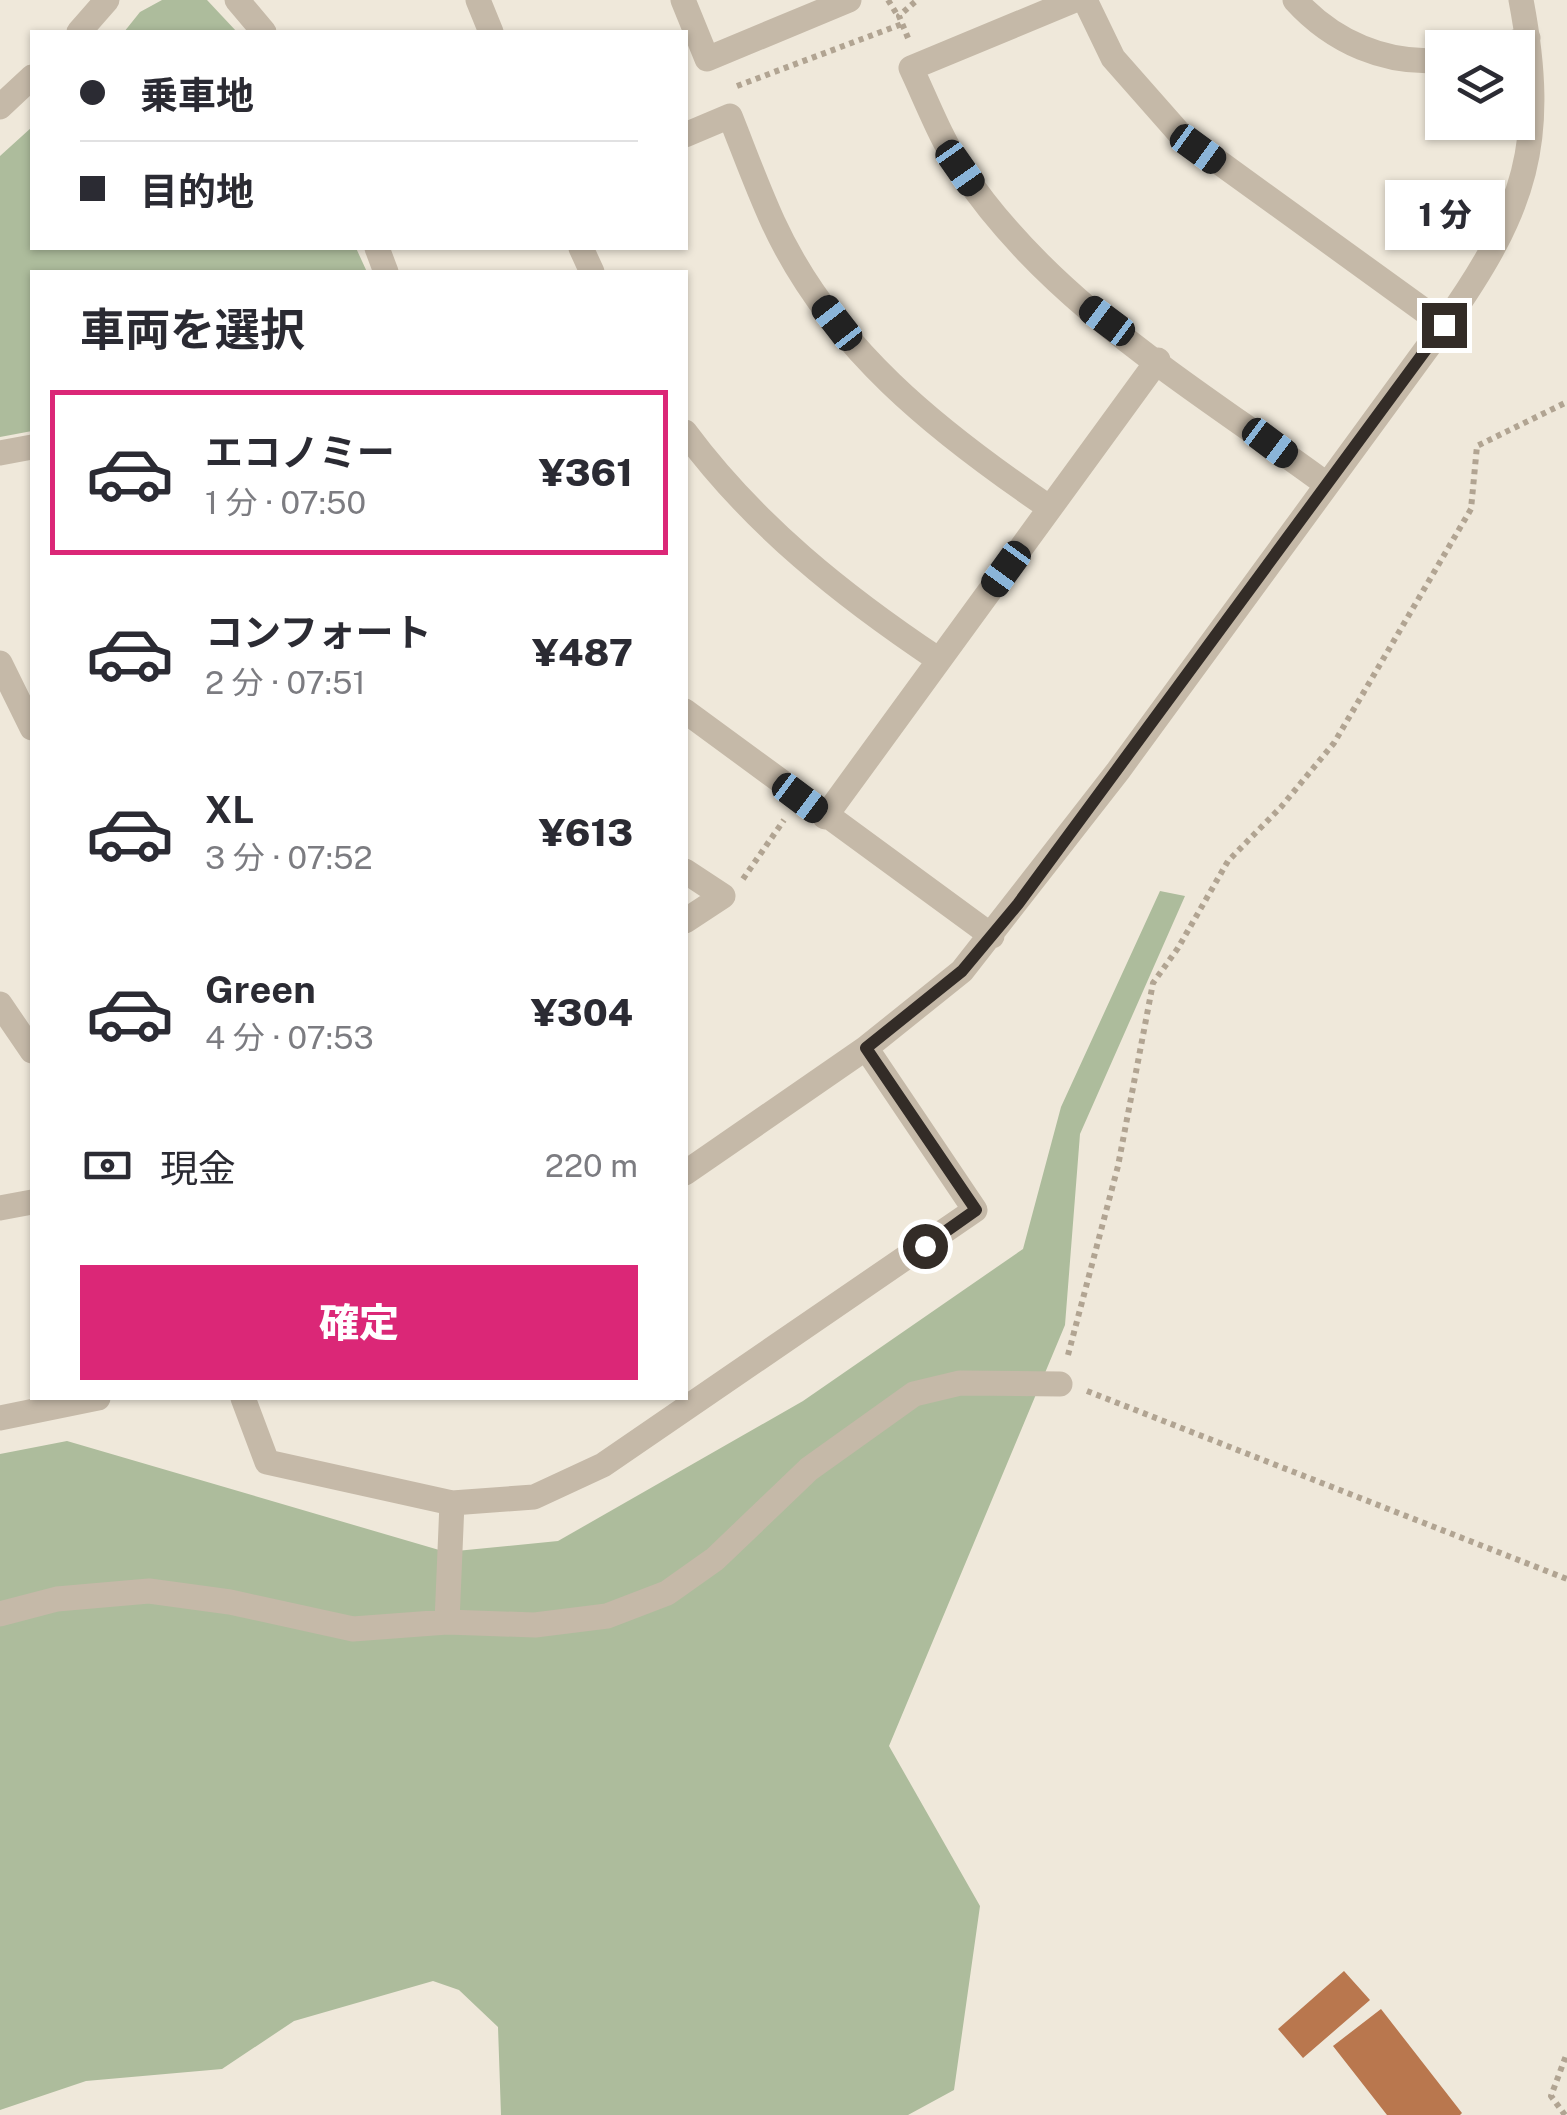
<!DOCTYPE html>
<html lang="ja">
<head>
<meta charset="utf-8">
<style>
	:root { --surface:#fff; --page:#f7f7f7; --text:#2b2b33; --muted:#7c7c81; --line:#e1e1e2; --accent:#db2777 }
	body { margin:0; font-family:"Public Sans","Noto Sans JP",sans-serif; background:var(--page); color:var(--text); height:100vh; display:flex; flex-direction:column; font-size:38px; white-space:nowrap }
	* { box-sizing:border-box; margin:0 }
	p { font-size:32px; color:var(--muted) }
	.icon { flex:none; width:55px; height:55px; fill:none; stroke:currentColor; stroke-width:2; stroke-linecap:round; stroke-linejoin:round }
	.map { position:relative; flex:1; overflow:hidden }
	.sheet { position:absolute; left:30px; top:270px; width:658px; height:1130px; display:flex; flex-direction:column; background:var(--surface); border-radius:0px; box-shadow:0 2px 8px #0004 }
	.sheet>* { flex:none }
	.top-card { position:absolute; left:30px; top:30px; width:658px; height:220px; border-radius:0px; box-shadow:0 2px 8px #0004; display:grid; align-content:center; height:220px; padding:0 50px; background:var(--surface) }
	.tools { position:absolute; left:1425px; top:30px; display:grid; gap:20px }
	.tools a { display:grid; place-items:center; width:110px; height:110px; border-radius:0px; background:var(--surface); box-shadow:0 2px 8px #0004; font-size:50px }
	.end { position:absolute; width:45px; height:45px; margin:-22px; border:12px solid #332c27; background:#fff; box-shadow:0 0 0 5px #fff }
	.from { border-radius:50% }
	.bubble { position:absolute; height:70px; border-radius:0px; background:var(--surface); box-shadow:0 2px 8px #0004; font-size:32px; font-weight:800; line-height:70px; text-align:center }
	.car { position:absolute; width:30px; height:60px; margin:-30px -15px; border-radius:12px; box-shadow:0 0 8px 2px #0007; background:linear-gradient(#222 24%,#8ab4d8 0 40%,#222 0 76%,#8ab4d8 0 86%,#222 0) }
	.top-card b { display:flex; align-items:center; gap:35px; height:95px; font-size:38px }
	.top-card b+b { border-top:2px solid var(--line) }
	.top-card i { width:25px; height:25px; background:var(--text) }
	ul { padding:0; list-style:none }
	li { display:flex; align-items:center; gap:30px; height:165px; margin:0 20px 15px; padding:0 30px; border:5px solid transparent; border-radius:0px }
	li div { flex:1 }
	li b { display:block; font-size:38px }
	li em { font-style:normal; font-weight:800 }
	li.current { border-color:var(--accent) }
	li>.icon { width:90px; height:90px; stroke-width:1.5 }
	h2 { padding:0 50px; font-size:45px; line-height:120px }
	.pay { display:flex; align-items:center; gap:25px; height:110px; padding:0 50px; font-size:38px }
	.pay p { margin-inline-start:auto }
	.button { display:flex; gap:20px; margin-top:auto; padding:20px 50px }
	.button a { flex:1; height:115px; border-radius:0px; background:var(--accent); color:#fff; font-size:40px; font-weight:800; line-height:115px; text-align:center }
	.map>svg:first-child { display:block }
	.green { fill:#adbc9c }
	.building { fill:#b9774e }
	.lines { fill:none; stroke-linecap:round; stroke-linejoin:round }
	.path { stroke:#b1a492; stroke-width:6; stroke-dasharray:5 5; stroke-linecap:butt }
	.minor { stroke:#c5b9a8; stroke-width:25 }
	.tertiary { stroke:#c5b9a8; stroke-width:25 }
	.route { stroke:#332c27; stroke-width:12 }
</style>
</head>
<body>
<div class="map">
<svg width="1567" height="2115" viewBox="0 0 1567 2115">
	<rect width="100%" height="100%" fill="#efe8da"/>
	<path class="green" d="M162,0H207L237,32H124L140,12Z
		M32,127V248H356L367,272H32V431L0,437V156Z
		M1160,891L1185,896L1080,1134L1065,1325L889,1746L980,1906L954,2090L908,2115H501L498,2027L459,1990L433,1981L294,2021L222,2069L86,2081L0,2110V1454L67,1441L446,1552L558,1541L803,1401L1023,1249L1061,1107Z"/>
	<path class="building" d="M1344,1971L1370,2000L1303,2058L1278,2029Z
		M1381,2009L1462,2113L1460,2115H1387L1333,2046Z"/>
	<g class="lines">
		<path class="path" d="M888,0L898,16
			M908,38L899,16L917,0
			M737,86L902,24
			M743,879L784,820
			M1068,1355L1118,1166L1153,983L1178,948L1228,861L1281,807L1334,743L1471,509L1477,446L1567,402
			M1087,1391L1567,1579
			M1565,2115L1551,2096L1567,2053"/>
		<path class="minor" d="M237,0L264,32
			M478,0L491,32
			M683,0L707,59L849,0
			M1075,0L911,68C927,102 941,139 962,171C1050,304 1200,391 1326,484
			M1085,0L1113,58L1180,134L1444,325
			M1295,0C1333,42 1386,65 1442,60
			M1496,48L1528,38
			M685,135L730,116C744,151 757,187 773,222C831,348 938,432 1050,508
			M377,248L386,272
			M581,248L592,272
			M685,432C754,525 843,596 939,660
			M0,453L32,447
			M0,663L32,728
			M685,711L992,936
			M825,817L1158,360
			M685,871L723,896L685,921
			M0,1004L32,1051
			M685,1173L866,1048L962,971L1118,771L1444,325C1526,209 1548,142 1521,0
			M0,1208L32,1202
			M243,1398L267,1462L452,1503L534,1497L603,1465L975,1210L866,1048
			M0,1418L98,1398
			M0,1614L57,1599L149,1591L230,1602L353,1629L447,1622L535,1625L607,1616L667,1593L715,1559L809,1469L914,1394L960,1383L1060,1384
			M447,1622L452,1503"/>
		<path class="tertiary" d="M79,32L107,0
			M0,107L32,77"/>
	</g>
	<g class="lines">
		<path class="route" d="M925,1246L976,1210L866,1048L962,971L1018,904L1444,325"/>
	</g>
</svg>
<div class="tools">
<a><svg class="icon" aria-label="layers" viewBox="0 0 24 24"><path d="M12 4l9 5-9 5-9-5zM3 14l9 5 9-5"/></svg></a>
</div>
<i class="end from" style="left:925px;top:1246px"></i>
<i class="end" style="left:1444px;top:325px"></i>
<div class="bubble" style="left:1385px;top:180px;width:120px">1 分</div>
<i class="car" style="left:1198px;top:149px;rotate:126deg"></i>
<i class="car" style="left:960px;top:168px;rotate:145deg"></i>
<i class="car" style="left:1107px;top:321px;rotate:307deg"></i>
<i class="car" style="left:837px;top:323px;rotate:322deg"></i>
<i class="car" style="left:1270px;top:443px;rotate:127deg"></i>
<i class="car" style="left:1006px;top:569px;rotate:216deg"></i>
<i class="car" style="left:800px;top:798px;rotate:127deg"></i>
<div class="top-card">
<b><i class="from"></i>乗車地</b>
<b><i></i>目的地</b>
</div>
<section class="sheet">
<h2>車両を選択</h2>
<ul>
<li class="current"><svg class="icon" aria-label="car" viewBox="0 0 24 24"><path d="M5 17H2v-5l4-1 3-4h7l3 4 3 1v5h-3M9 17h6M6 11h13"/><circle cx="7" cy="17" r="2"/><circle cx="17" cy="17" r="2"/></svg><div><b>エコノミー</b><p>1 分 · 07:50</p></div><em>¥361</em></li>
<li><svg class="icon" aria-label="car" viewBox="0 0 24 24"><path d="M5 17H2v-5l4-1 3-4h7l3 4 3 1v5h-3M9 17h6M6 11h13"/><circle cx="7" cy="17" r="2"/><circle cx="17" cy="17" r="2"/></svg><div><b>コンフォート</b><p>2 分 · 07:51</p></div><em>¥487</em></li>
<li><svg class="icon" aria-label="car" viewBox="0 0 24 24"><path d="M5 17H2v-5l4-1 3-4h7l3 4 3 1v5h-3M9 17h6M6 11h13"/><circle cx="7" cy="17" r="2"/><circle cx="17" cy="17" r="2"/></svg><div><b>XL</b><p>3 分 · 07:52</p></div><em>¥613</em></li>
<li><svg class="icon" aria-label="car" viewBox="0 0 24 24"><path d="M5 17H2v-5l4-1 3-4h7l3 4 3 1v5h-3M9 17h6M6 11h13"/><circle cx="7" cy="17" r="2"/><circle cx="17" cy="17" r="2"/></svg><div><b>Green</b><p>4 分 · 07:53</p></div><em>¥304</em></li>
</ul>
<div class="pay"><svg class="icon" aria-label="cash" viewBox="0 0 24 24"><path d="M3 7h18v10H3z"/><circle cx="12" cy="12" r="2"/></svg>現金<p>220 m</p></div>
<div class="button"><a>確定</a></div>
</section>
</div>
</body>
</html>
